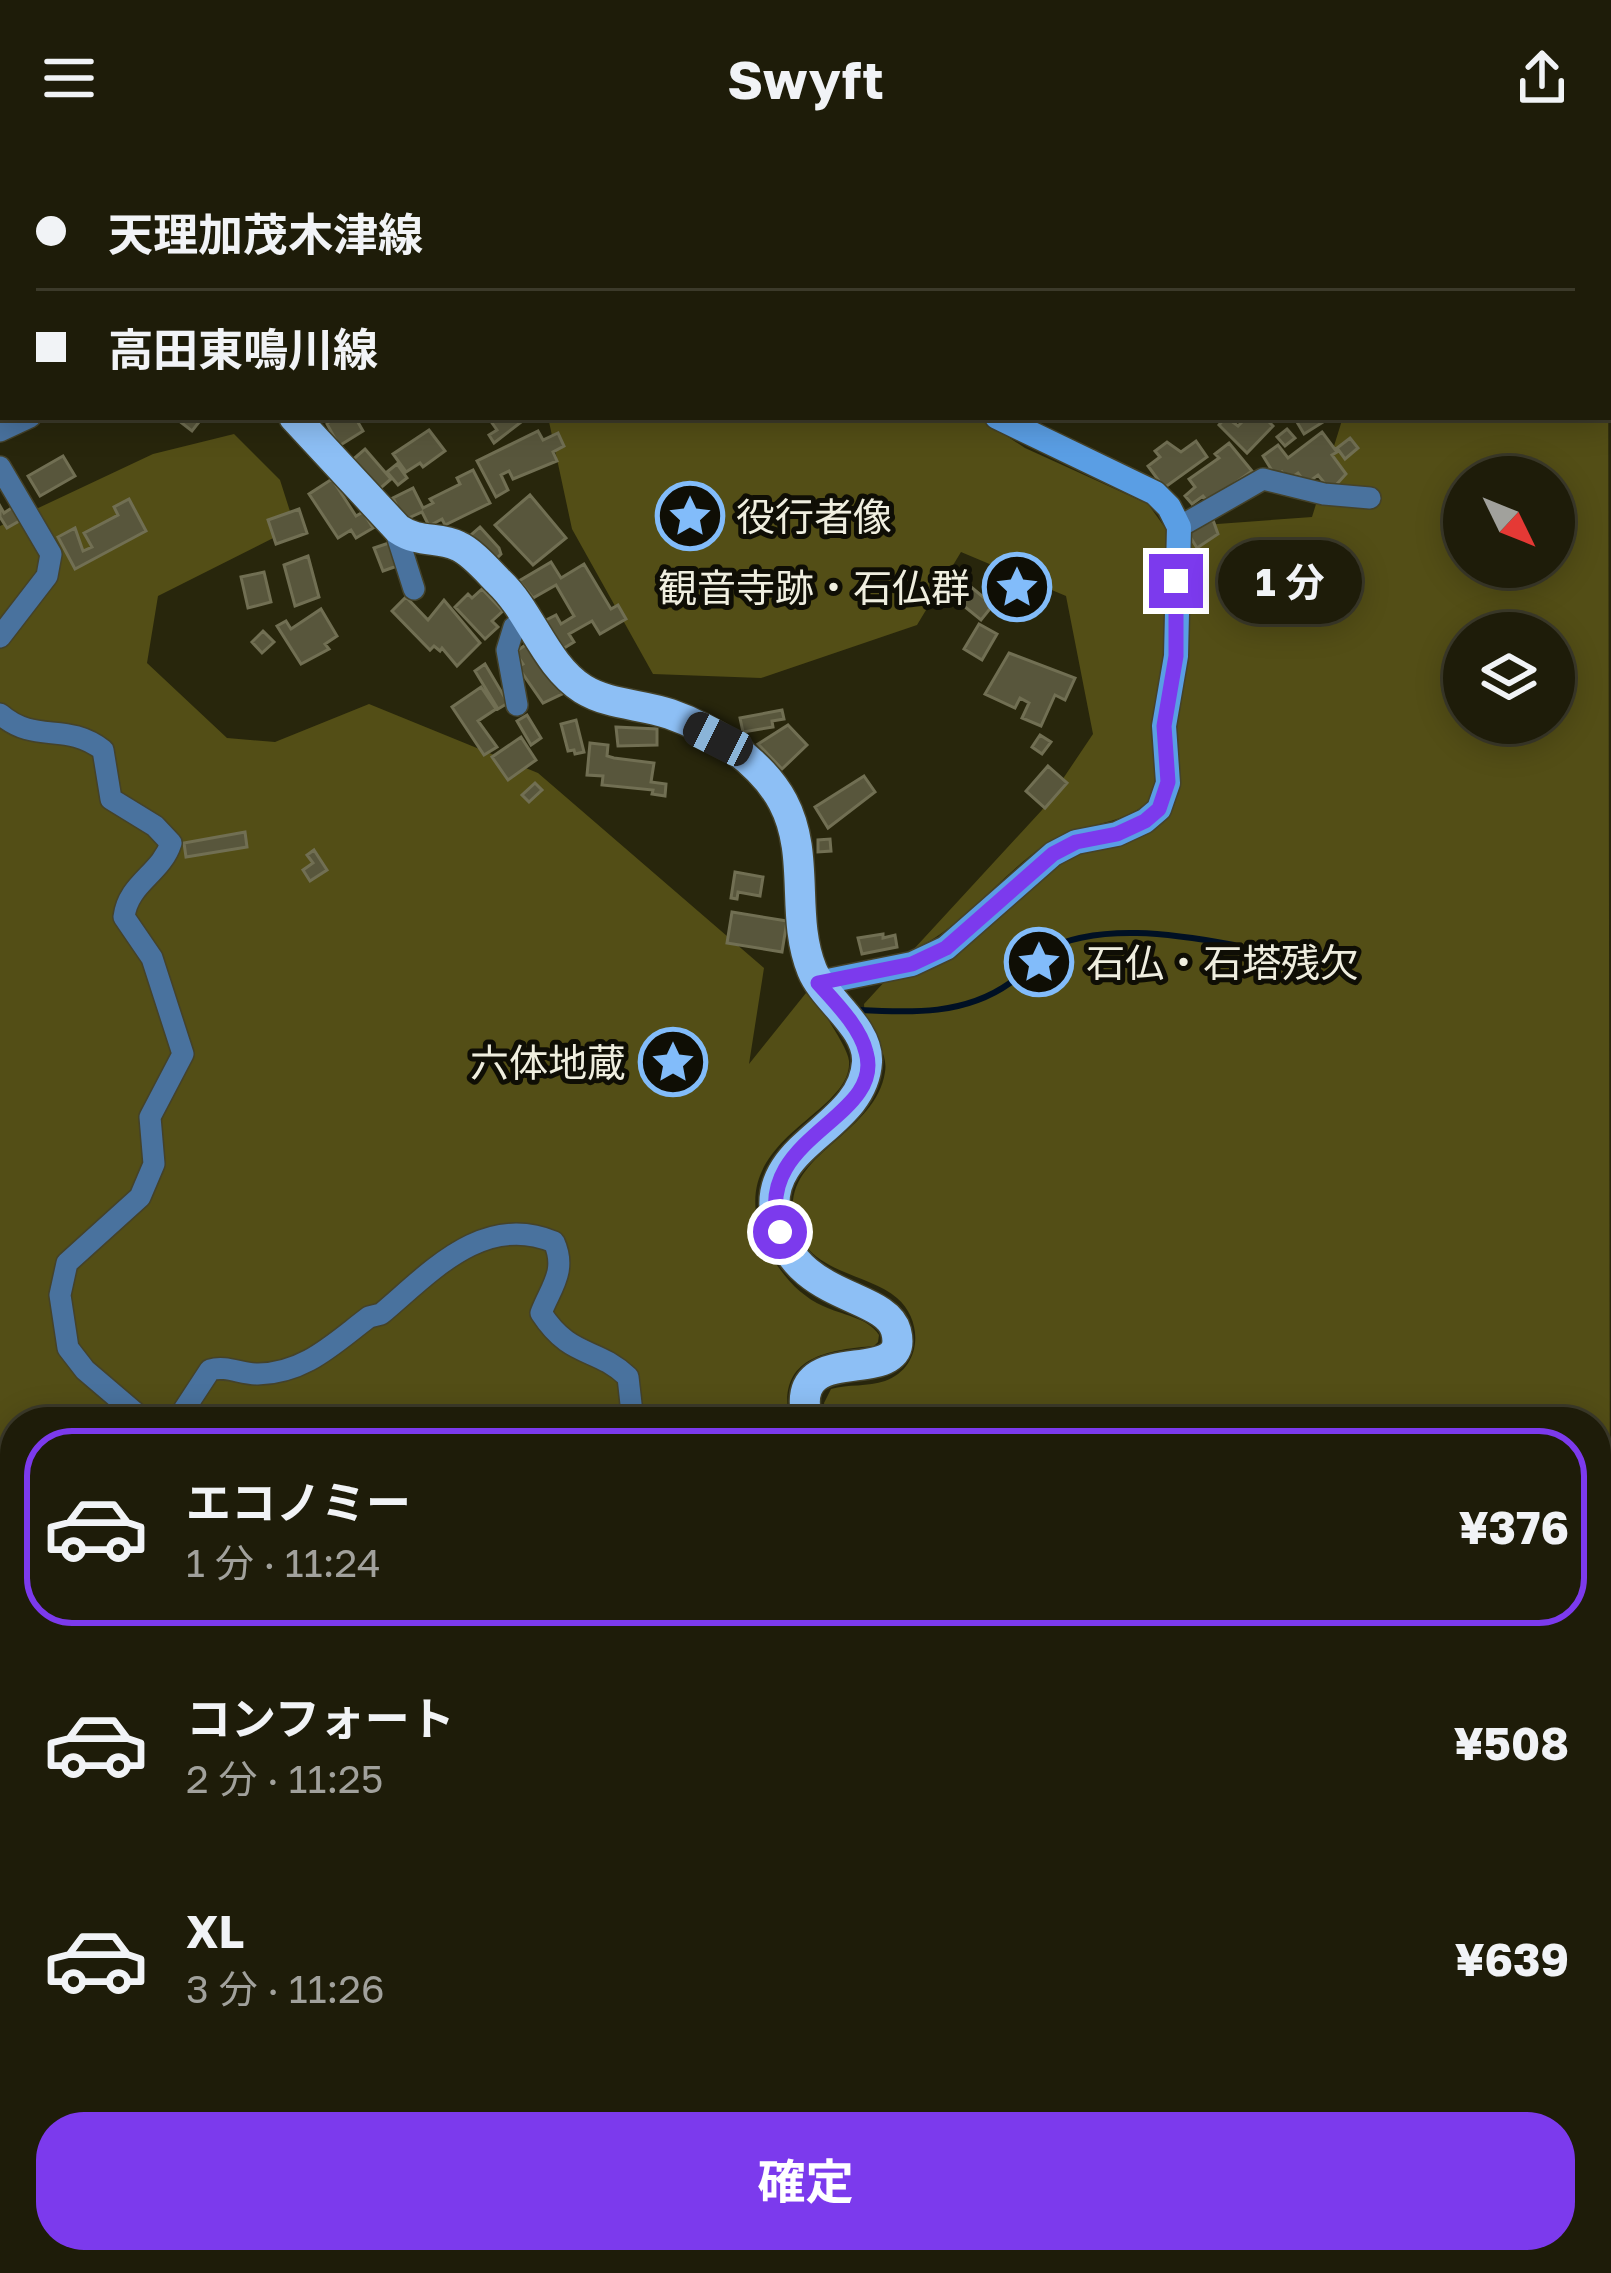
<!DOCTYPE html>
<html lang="ja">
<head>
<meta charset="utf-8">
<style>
	:root { --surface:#1e1c09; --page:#2b2917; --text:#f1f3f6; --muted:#a1a19c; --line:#3c3a2a; --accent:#7c3aed }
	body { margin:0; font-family:"Golos Text","Noto Sans JP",sans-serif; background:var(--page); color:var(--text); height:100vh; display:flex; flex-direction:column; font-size:45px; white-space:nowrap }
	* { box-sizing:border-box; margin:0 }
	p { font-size:39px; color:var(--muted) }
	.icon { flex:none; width:66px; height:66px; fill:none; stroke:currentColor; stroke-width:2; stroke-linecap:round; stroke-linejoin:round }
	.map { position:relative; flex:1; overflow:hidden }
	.details { position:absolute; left:0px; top:1251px; width:1611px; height:867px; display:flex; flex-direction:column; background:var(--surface); border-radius:48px 48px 0 0; box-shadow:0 6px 30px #0003,0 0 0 3px var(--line) }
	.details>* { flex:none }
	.guide { position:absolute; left:0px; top:0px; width:1611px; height:264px; box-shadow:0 6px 30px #0003,0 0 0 3px var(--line); display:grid; align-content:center; height:264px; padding:0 36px; background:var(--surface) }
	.needle { width:78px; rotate:133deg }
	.tools { position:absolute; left:1443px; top:300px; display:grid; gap:24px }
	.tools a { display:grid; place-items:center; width:132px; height:132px; border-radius:50%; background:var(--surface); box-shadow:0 6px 30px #0003,0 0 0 3px var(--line); font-size:60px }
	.end { position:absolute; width:54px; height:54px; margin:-27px; border:15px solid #7c3aed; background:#fff; box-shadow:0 0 0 6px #fff }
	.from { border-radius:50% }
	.bubble { position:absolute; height:84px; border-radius:42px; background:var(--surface); box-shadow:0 6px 30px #0003,0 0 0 3px var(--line); font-size:39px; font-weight:700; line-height:84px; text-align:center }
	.car { position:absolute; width:36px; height:72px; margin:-36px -18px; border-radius:15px; box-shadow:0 0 9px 3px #0007; background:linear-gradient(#222 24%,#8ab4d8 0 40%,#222 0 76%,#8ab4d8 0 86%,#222 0) }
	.guide b { display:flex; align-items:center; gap:42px; height:114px; font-size:45px }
	.guide b+b { border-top:3px solid var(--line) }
	.guide i { width:30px; height:30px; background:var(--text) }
	ul { padding:21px 0 0; list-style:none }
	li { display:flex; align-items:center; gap:36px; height:198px; margin:0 24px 18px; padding:0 12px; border:6px solid transparent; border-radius:48px }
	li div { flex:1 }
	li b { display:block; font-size:45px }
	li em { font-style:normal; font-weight:700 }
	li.current { border-color:var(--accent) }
	li>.icon { width:108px; height:108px; stroke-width:1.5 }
	.cta { display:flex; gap:24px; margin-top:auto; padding:24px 36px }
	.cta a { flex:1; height:138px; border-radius:48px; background:var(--accent); color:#fff; font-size:48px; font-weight:700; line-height:138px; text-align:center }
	header { display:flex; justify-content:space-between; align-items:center; height:156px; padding:0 36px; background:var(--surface); font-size:54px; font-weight:700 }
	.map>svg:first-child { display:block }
	.forest { fill:#534e16; fill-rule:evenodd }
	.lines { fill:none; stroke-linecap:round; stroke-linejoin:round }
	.stream { stroke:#001024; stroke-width:6 }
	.building { fill:#58563c; stroke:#716f53; stroke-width:3 }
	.minor-casing { stroke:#44422a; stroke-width:24 }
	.secondary-casing { stroke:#44422a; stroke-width:27 }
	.primary-casing { stroke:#44422a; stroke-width:33 }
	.minor { stroke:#49729e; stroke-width:21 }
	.secondary { stroke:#5a9ee4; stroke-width:24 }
	.primary { stroke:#8dbff5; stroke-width:30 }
	.route { stroke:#7c3aed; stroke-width:15 }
	.labels { text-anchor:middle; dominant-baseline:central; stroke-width:10; stroke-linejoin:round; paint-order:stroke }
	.poi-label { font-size:39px; fill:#efeedf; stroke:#0f0e05; text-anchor:start }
</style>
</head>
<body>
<header><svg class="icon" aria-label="menu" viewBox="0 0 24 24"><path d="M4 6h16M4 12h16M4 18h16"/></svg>Swyft<svg class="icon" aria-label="share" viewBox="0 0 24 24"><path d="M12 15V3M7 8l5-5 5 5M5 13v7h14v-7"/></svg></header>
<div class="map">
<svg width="1611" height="2117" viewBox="0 0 1611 2117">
	<rect width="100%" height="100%" fill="#28260c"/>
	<path class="forest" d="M0,0H386L390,3H3L0,224Z
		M452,0H967L447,3Z
		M1114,0H1327L1328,3H1115Z
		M1608,85L1611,2117H1302L1307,2103H1596V1266H828L824,1247L831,1233C848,1228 868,1231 885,1225C922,1212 924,1165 897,1142C865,1114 793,1118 793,1049C793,996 876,975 885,916C889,891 865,879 864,848L886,824L1059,707L1080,696L1151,675L1174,649L1179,627L1175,570L1190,370L1312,361L1343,261H1608ZM1464,321H1554V411H1464ZM1464,477H1554V567H1464Z
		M548,261H978L1025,292L1148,348L1166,373L1164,498L1151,569L1155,626L1149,645C1120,672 1077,666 1046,688C999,720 965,770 913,794L1042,654L1093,578L1066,440L961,396L917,469L761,522L653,518L572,373Z
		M234,278L280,324L295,371L158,440L147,507L227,582L275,586L369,548L538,617L764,812L749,908L810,832C818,851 848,890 849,905C853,961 715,983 767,1091C778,1115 798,1139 823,1150C841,1159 868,1161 879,1179L878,1186L874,1190C825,1194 775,1202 790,1266H15V1801L0,1785V370L153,298Z
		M0,1904L15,1917V2103H156L168,2117H0V1980L6,1966L0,1958Z
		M331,2103H1268L1262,2117H338Z"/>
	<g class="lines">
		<path class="stream" d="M859,854C912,857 965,859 1010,827C1022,818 1030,802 1043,795C1098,766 1175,778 1234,789
			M1596,2005L1611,1996
			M1457,2117L1469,2103"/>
	</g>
	<path class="building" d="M369,0H438L435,3Z
		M174,261H203L192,275Z
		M333,261H355L363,275L339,290L327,268Z
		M494,261H523L525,263L494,287L489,279L497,274L490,264Z
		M1226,261L1238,270L1247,261H1273L1269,266L1273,270L1247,297L1219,269Z
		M1294,261H1331L1304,278Z
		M1287,273L1295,282L1285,290L1277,281Z
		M429,274L445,295L423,311L420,307L406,316L393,298Z
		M538,275L543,284L558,277L564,290L553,296L557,305L513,323L509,315L501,319L508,334L496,341L477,305Z
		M1322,276L1337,296L1332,299L1346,318L1336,329L1330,334L1318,319L1306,328L1298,317L1288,324L1282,316L1276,321L1263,300L1278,289L1288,302Z
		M1350,282L1358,292L1345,303L1337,292Z
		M1196,285L1207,301L1164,332L1148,310L1160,301L1155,295L1167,286L1181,296Z
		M1229,287L1252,315L1208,346L1203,340L1192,348L1185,340L1195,331L1189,323L1219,302L1215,298Z
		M365,293L391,323L376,336L350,306Z
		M63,300L75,320L40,340L28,320Z
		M397,308L407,322L398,329L387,316Z
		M473,314L490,347L445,369L442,363L429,370L422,356L404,364L393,342L413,332L423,352L433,347L430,343L460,328L457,322Z
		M332,323L356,360L363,356L373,372L356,382L351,374L338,382L309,338Z
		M530,339L566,382L533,409L495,369Z
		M129,343L146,375L75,413L58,381L75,372L83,395L92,391L84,377L118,359L114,351Z
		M0,350L4,357L13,351L21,364L7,372L0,361Z
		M299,353L307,377L276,388L268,364Z
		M1213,364L1218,378L1197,392L1189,379L1193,373Z
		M480,371L499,392L501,398L494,405L471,379Z
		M389,387L397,410L383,415L374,392Z
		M308,400L319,441L295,450L284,409Z
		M551,406L561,422L584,408L611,453L618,449L626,463L600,478L592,465L569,478L574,486L561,494L544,465L556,459L561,468L574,460L556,429L533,442L519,425Z
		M264,416L271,446L248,452L241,421Z
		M1032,428L1033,452L1013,453L1012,429Z
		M971,431L993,449L981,464L959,446Z
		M482,433L503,455L492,465L498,471L485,483L455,451L468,438L472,442Z
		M406,441L428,464L444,444L480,487L457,510L442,492L440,495L434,490L430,494L392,455Z
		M321,453L337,480L325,488L329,493L301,508L277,470L286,465L291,473Z
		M979,468L997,478L982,504L964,493Z
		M263,475L274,486L262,497L252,486Z
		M530,486L562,534V538L543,547L518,511L523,508L515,496Z
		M1009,497L1075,522L1065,544L1055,539L1041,570L1022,562L1029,547L1020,542L1015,552L985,538Z
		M485,508L508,547L498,553L475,515Z
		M481,531L496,553L478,565L497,591L484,599L452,551Z
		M782,554L784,563L772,565L773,571L743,576L740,562Z
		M527,559L541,582L531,589L517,565Z
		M576,564L584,596L575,598L574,594L568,595L561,568Z
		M788,569L807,589L782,613L758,588Z
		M616,571L657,573V589L618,590Z
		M1040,579L1051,586L1042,598L1032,591Z
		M521,581L536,604L508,624L492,601Z
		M590,587L608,589L607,600L614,602L654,607L651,626L666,628L665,640L652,638L653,634L602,629L603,620L587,619Z
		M1048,610L1067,627L1045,652L1026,635Z
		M864,620L875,636L828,672L815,651Z
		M535,627L542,634L529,646L522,639Z
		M245,676L247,691L186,701L184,687Z
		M830,683L831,695L818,696V684Z
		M314,694L327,714L310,725L303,714L313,707L307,699Z
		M735,716L763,721L760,740L738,736L737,743L731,742Z
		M732,756L787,765L782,796L727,787Z
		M883,778V782L895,779L897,791L862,798L858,782Z"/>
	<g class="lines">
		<g class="minor-casing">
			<path id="minor" d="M1054,3L1058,0
				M1079,3L1081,0
				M0,275L30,261
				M0,311L51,398L47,420L0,481
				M394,370L414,433
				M1179,371L1263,323L1324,338L1370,342
				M517,549L507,494L514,471L529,461
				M0,558C36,589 65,565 103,594L111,643L155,670L171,687C161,718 128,727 124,761L152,802L183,898L150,961L154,1008L140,1041L67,1107L60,1139L68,1192L85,1214L146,1266
				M176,1266L210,1214C226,1209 241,1218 258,1218C305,1217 333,1188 369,1161L381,1158C430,1117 483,1056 554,1086C567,1115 551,1131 541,1157C571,1203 595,1190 628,1221L633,1266
				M0,1897L15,1908
				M166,2103L180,2117"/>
		</g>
		<g class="secondary-casing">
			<path id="secondary" d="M985,3L990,0
				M818,827L912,808L946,792L1053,698L1076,686L1117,678L1145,665L1159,653L1168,627L1164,570L1176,500L1179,371L1169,351L1155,337L997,261"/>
		</g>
		<g class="primary-casing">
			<path id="primary" d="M328,3V0
				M294,261L398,373C420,388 438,380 458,390C472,396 488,415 499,426C531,456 545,509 583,533C609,549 641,548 670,558C711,572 762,606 783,646C811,699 790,760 812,814C824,844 869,871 867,906C863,974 760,987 776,1063C793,1145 886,1136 896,1175C912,1237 783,1177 808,1266
				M1282,2117L1287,2103"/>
		</g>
		<use href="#minor" class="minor"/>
		<use href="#secondary" class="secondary"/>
		<use href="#primary" class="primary"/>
	</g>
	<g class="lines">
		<path class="route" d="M780,1076C749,980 886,964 866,896C860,871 835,846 818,827L912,808L946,792L1053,698L1076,686L1117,678L1145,665L1159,653L1168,626L1164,570L1176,500V425"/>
	</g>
	<defs>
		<g id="sight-ring" transform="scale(3.45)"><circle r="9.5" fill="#0f0e05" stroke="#82bcfa" stroke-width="1.5"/><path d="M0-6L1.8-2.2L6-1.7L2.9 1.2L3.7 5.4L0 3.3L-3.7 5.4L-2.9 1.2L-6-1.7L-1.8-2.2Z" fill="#82bcfa"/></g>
	</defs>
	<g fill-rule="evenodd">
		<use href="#sight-ring" x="690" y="360"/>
		<use href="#sight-ring" x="1017" y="431"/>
		<use href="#sight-ring" x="1039" y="806"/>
		<use href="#sight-ring" x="673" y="906"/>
	</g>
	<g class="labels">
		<g class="poi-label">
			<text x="736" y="360">役行者像</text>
			<text x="970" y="431" text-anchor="end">観音寺跡・石仏群</text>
			<text x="1086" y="806">石仏・石塔残欠</text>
			<text x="626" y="906" text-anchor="end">六体地蔵</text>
		</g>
	</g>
</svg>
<div class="tools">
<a><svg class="needle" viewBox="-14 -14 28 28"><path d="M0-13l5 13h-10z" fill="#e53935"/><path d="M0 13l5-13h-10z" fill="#a1a19c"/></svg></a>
<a><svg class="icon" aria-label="layers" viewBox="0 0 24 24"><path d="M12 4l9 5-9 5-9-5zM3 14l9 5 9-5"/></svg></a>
</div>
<i class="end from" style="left:780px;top:1076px"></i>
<i class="end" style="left:1176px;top:425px"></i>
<div class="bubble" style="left:1218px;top:384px;width:144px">1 分</div>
<i class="car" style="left:718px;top:583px;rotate:297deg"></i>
<div class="guide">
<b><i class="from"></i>天理加茂木津線</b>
<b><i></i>高田東鳴川線</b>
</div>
<section class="details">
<ul>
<li class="current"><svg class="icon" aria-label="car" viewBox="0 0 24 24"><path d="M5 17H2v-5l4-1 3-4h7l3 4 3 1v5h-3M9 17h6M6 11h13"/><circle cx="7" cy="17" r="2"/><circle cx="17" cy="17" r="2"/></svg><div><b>エコノミー</b><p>1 分 · 11:24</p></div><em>¥376</em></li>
<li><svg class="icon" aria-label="car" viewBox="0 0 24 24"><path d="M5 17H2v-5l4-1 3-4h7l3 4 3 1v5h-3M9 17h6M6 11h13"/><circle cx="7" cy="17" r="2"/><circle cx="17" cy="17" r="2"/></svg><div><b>コンフォート</b><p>2 分 · 11:25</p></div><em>¥508</em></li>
<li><svg class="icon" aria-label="car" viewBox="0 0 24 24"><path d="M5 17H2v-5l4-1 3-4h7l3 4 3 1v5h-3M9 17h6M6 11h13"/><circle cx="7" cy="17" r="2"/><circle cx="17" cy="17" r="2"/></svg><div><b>XL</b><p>3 分 · 11:26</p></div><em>¥639</em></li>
</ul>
<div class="cta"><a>確定</a></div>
</section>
</div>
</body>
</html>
